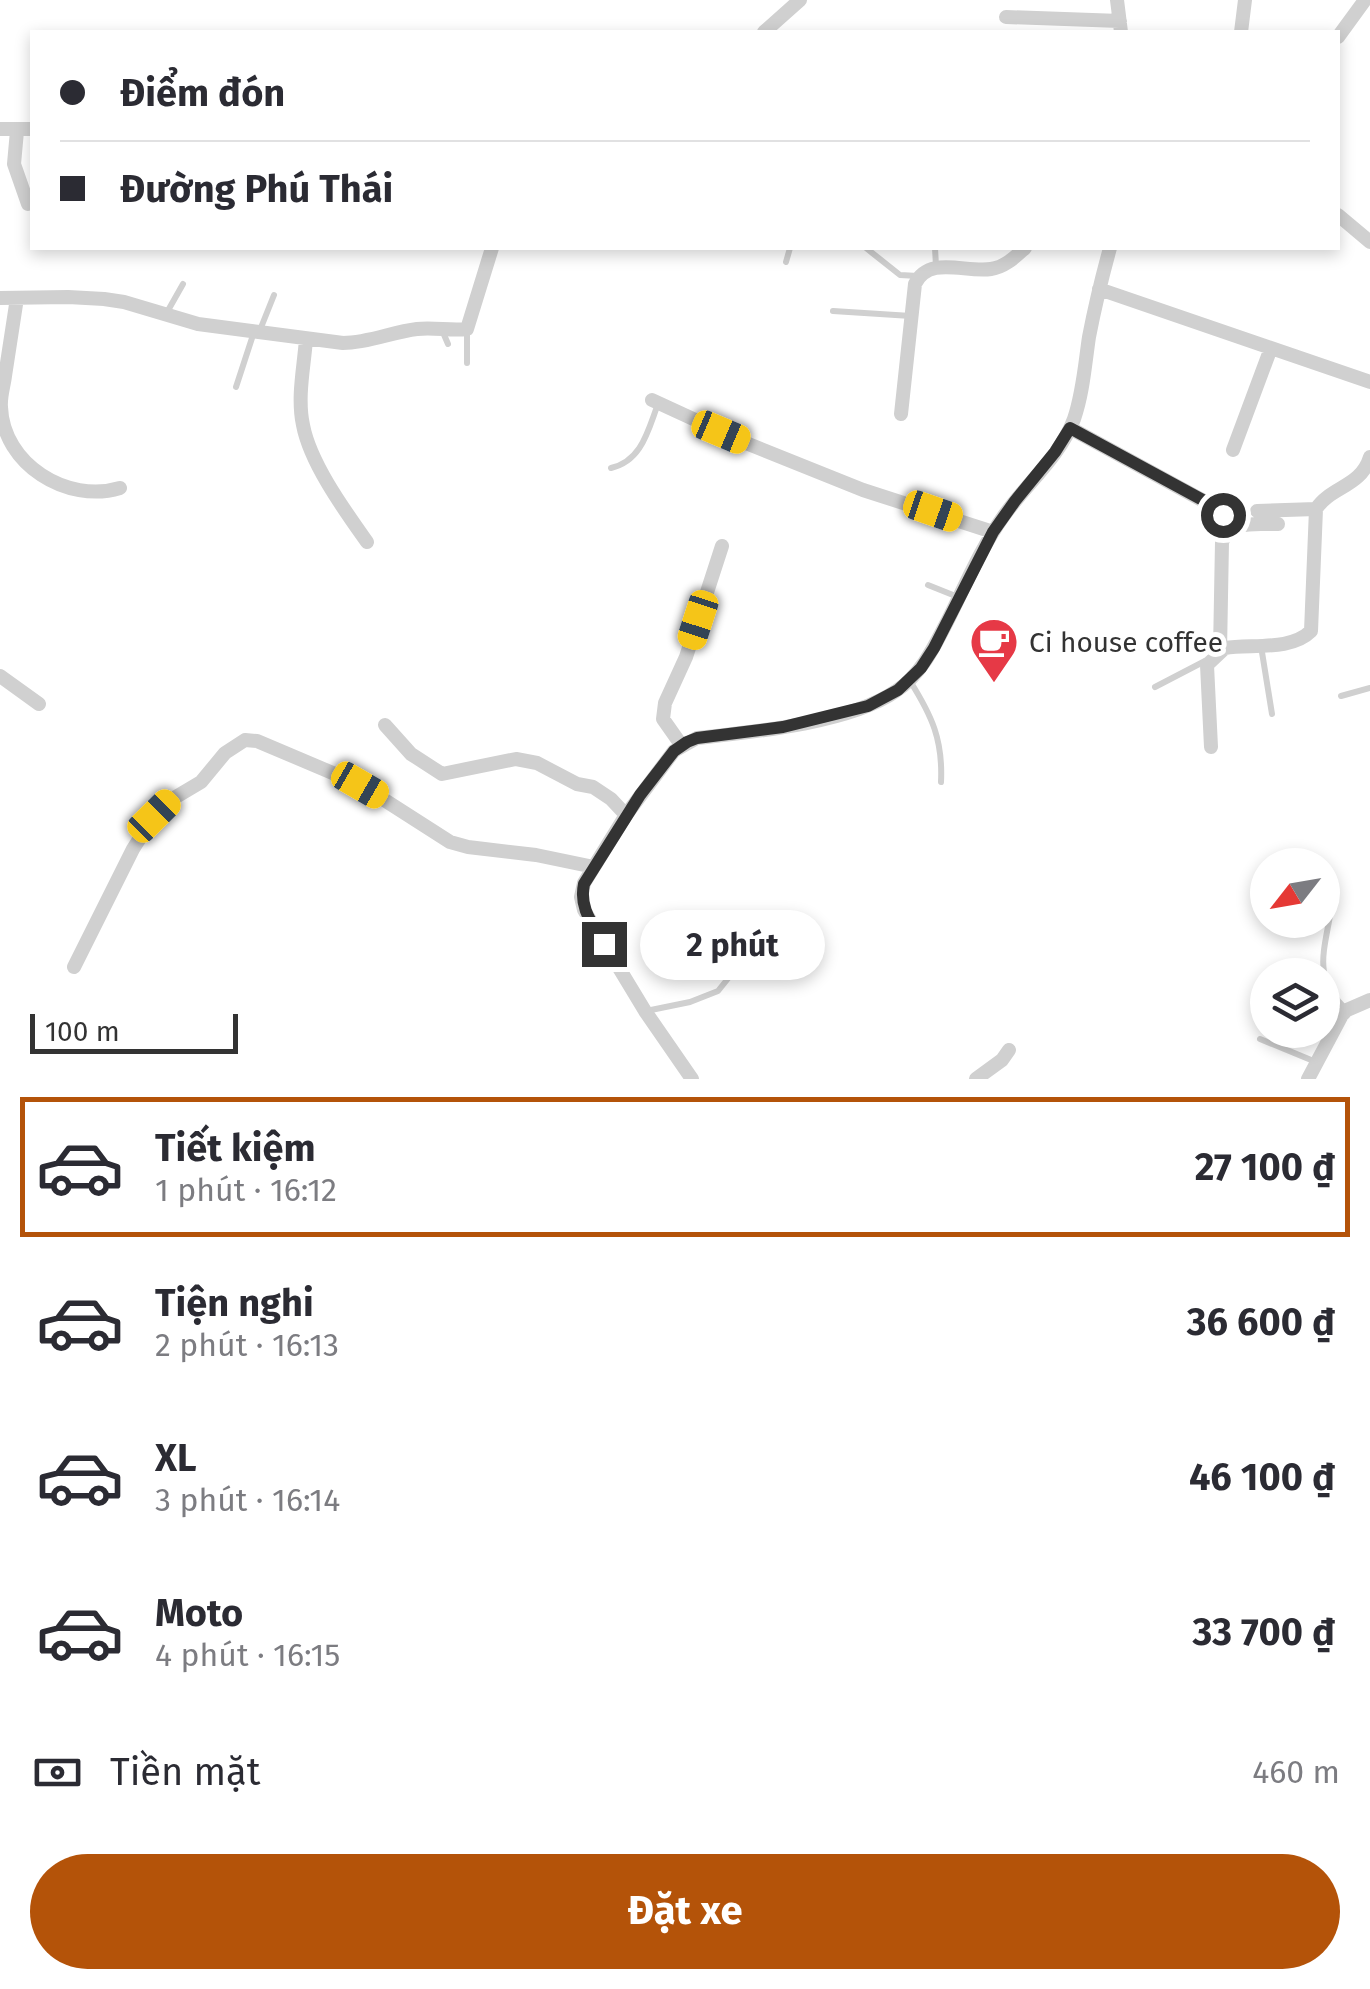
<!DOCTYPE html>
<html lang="vi">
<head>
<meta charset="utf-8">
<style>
	:root { --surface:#fff; --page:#f2f2f3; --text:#2b2b33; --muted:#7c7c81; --line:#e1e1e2; --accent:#b45309 }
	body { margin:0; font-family:"Fira Sans",sans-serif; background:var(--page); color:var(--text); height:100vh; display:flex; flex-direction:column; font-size:38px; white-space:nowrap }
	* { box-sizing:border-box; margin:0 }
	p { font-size:32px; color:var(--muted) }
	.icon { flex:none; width:55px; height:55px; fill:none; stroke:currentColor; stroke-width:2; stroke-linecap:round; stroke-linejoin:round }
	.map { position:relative; height:1079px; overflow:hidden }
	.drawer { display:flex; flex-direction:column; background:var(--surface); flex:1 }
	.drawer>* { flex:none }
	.hud { position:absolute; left:30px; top:30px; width:1310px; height:220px; border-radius:0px; box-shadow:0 5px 15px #0003; display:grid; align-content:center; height:220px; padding:0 30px; background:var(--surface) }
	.needle { width:65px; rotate:239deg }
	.buttons { position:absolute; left:1250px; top:848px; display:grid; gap:20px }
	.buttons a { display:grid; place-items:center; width:90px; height:90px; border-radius:50%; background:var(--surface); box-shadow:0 5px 15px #0003; font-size:50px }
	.scale { position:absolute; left:30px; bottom:25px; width:208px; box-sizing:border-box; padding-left:10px; border:5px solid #333; border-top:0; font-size:28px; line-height:35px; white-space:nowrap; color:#333; -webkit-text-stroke:8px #fff; paint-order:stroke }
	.end { position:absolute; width:45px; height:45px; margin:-22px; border:12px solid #333; background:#fff; box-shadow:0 0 0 5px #fff }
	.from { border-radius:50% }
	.bubble { position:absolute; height:70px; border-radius:35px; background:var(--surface); box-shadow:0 5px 15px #0003; font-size:32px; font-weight:700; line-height:70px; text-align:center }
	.car { position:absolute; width:30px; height:60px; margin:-30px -15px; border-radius:12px; box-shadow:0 0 8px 2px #0007; background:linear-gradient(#f5c518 24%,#345 0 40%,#f5c518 0 76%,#345 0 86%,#f5c518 0) }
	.hud b { display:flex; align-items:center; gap:35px; height:95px; font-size:38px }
	.hud b+b { border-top:2px solid var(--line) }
	.hud i { width:25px; height:25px; background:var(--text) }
	ul { padding:18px 0 0; list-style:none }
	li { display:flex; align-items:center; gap:30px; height:140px; margin:0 20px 15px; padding:0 10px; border:5px solid transparent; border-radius:0px }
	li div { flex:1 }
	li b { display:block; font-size:38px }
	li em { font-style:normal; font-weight:700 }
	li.on { border-color:var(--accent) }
	li>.icon { width:90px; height:90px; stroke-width:1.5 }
	.pay { display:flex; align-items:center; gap:25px; height:110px; padding:0 30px; font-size:38px }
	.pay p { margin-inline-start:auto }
	.action { display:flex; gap:20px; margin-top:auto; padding:20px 30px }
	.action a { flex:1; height:115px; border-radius:60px; background:var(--accent); color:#fff; font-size:40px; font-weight:700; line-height:115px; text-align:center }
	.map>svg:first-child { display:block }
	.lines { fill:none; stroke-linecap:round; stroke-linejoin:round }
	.lane { stroke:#d0d0d0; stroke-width:6 }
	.street { stroke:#d0d0d0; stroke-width:14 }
	.route { stroke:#333; stroke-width:12 }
	.labels { text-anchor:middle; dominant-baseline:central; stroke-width:10; stroke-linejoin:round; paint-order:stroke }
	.poi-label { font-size:28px; fill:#333; stroke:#fff; text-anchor:start }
</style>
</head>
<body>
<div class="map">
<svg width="1370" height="1079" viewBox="0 0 1370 1079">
	<rect width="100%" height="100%" fill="#fff"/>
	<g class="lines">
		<path class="lane" d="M866,248L900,275L918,276
			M935,248L936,266
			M786,262L790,248
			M833,311L911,316
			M166,314L183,284
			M260,330L274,295
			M442,330L448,344
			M467,363V330
			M236,387L254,332
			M611,468C642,461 648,430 658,404
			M928,585L958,597
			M1261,646L1272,714
			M910,681C932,716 943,740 941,782
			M1155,687L1205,661
			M1341,696L1370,688
			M1331,910C1324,953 1312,978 1347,1010
			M1269,974L1270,975
			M1322,1004L1341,1014
			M646,1011L690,1002L718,991L750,951L768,939
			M1260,1039L1316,1062"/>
		<path class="street" d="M1117,0L1121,32
			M1006,17L1120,21
			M764,32L800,0
			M1241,32L1245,0
			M1338,37L1365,0
			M0,129H32
			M17,131L14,164L28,204
			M1338,215L1370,242
			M1099,289L1370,382
			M0,298L68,297L104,299L124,302L198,324L343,343C369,343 392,332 417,329C434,327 451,331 467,329L492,248
			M17,298C13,324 9,350 5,376C4,385 0,397 1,407C3,464 67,504 120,488
			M306,339C304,367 297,397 303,425C310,463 345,511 367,542
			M652,400L741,441L863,490L993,532
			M901,414L915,284C929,255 965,273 991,269C1005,267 1015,257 1025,248
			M1070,428L1211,505L1223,515L1230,529
			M1233,450L1271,348
			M1257,511L1316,509
			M1220,651L1222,542C1232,519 1256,525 1278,524
			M0,676L39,704
			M385,725L411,754L442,774L516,759L537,763L577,784L593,787L611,799L626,815
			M682,746L663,719L665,703L686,657L722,546
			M1211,747L1207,665L1225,648C1252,644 1291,651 1311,631L1316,509C1331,486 1361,487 1370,457
			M74,967L133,849L154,816L169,801L201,782L225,753L245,740L257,741L361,785L450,842L468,847L536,855L594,867
			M692,1079L645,1011L584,910L581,897L584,883L626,815L674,751L697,738C753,732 850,723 896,691C922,674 935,645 949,618C966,584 981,548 1003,517C1025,485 1060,457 1074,419C1083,393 1085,364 1089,337C1095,306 1102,277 1110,248
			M976,1079L1002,1060L1009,1050
			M1308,1079L1342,1015L1347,1010L1370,1000"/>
	</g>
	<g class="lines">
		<path class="route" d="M604,944C592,923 579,908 584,884L640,795L674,751L687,742L697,738L783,727L868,706L898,690L921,668L934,648L993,532L1015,501L1055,452L1070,428L1212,505L1223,515"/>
	</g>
	<defs>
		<g id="cafe-pin" transform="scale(2.5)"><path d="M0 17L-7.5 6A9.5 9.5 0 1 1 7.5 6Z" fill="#e63946" stroke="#fff"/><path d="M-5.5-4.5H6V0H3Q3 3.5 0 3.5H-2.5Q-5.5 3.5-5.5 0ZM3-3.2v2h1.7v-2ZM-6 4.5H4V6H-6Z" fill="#fff"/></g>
	</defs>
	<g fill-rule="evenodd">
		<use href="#cafe-pin" x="994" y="642"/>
	</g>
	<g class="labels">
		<g class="poi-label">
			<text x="1029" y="642">Ci house coffee</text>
		</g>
	</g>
</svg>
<div class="buttons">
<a><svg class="needle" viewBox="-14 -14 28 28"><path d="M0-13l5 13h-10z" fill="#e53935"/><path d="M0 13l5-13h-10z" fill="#7c7c81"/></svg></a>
<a><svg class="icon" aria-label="layers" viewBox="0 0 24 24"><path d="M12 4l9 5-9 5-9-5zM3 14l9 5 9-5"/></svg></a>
</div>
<div class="scale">100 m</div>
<i class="end from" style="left:1223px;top:515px"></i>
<i class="end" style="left:604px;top:944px"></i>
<div class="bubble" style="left:640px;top:910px;width:185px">2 phút</div>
<i class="car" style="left:721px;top:432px;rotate:113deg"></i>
<i class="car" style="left:933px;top:511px;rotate:109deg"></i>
<i class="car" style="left:698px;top:620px;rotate:198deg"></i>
<i class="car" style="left:360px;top:785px;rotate:120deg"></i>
<i class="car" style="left:154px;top:816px;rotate:45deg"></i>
<div class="hud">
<b><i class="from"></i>Điểm đón</b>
<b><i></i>Đường Phú Thái</b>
</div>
</div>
<section class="drawer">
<ul>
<li class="on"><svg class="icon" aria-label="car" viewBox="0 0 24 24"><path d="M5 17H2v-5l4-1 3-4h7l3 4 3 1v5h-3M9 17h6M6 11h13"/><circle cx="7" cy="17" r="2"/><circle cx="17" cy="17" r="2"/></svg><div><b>Tiết kiệm</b><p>1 phút · 16:12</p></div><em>27 100 ₫</em></li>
<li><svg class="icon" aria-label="car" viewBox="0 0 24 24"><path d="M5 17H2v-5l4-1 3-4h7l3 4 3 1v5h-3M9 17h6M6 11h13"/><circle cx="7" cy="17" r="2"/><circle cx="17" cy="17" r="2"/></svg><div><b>Tiện nghi</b><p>2 phút · 16:13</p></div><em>36 600 ₫</em></li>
<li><svg class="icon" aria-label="car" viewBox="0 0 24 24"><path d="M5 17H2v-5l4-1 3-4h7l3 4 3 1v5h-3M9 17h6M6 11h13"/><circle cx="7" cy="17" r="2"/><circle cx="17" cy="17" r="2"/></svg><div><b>XL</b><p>3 phút · 16:14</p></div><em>46 100 ₫</em></li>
<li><svg class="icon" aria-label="car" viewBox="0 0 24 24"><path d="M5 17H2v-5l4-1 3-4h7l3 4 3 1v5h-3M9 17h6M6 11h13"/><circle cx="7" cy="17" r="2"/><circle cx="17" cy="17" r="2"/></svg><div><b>Moto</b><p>4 phút · 16:15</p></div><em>33 700 ₫</em></li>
</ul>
<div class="pay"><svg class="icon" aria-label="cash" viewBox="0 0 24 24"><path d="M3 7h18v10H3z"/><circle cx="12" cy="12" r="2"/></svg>Tiền mặt<p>460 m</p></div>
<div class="action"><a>Đặt xe</a></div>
</section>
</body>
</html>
